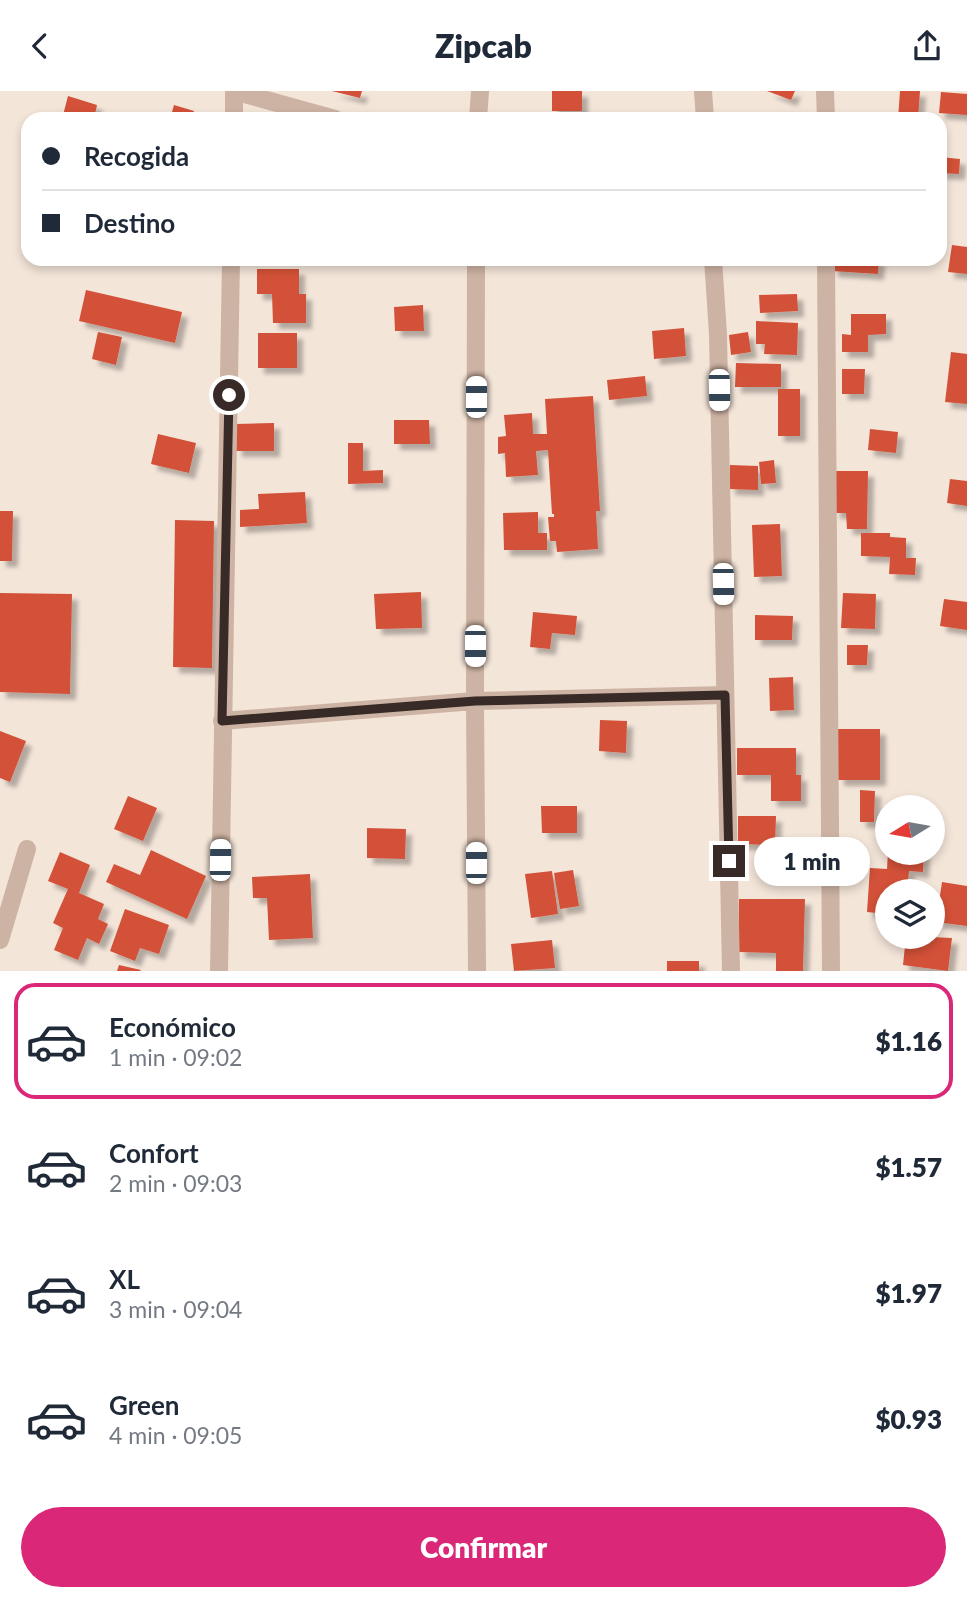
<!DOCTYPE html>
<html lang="es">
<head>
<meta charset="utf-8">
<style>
	:root { --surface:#fff; --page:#f6f6f7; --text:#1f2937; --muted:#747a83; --line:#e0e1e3; --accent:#db2777 }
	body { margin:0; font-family:Lato,sans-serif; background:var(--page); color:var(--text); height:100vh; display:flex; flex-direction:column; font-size:26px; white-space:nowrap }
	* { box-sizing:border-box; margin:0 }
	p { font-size:23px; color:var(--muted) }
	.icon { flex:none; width:38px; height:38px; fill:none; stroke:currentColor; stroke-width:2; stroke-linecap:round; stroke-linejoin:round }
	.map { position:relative; height:880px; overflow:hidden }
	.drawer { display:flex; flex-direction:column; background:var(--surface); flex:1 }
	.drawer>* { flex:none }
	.hud { position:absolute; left:21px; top:21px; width:926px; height:154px; border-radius:21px; box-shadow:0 4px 10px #0003; display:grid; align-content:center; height:154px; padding:0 21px; background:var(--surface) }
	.needle { width:46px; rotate:259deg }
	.fabs { position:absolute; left:875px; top:704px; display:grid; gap:14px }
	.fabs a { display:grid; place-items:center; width:70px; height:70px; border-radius:50%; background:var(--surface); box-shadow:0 4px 10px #0003; font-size:35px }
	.end { position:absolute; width:32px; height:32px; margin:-16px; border:9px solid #382a26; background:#fff; box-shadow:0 0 0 4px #fff }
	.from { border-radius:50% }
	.bubble { position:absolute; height:49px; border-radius:24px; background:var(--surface); box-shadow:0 4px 10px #0003; font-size:23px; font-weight:800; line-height:49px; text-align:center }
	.car { position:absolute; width:21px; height:42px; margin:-21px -10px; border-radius:9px; box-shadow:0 0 5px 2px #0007; background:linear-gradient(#fff 24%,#345 0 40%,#fff 0 76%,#345 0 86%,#fff 0) }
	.hud b { display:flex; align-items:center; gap:24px; height:66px; font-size:26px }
	.hud b+b { border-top:2px solid var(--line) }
	.hud i { width:18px; height:18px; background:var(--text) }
	ul { padding:12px 0 0; list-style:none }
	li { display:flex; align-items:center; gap:21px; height:116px; margin:0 14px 10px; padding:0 7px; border:4px solid transparent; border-radius:21px }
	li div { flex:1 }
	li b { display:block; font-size:26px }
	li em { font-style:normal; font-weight:800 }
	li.active { border-color:var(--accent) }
	li>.icon { width:63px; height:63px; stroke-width:1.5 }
	.primary-button { display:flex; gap:14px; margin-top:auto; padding:14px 21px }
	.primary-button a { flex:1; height:80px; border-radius:42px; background:var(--accent); color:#fff; font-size:28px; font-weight:800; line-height:80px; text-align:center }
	header { display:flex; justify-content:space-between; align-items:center; height:91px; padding:0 21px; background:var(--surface); font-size:32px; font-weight:800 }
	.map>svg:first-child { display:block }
	.building { fill:#d35138; filter:url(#shadow) }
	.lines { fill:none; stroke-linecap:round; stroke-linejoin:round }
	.minor { stroke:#cdb3a3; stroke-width:18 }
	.route { stroke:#382a26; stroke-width:9 }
</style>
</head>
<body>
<header><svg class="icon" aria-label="back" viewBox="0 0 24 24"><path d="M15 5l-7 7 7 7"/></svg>Zipcab<svg class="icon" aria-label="share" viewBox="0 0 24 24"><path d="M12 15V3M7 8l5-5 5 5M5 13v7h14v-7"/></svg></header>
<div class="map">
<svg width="967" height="880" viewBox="0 0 967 880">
	<defs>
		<filter id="shadow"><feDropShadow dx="6" dy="6" stdDeviation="2" flood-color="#0004"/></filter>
	</defs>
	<rect width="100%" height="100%" fill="#f4e5d9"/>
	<path class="building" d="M332,0H362L360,7Z
		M552,0H582V20H552Z
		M767,0H795L791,9Z
		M900,0H920L918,28H898Z
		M941,1L967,3V24L939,22Z
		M68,5L97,14L94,28H62Z
		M174,14L194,20L192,28H170Z
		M940,66L960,68L959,83L940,82Z
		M952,154L967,156V183L948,181Z
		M832,168H879L878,183L832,180Z
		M257,178H299V203H306V232H273L272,203H257Z
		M86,199L182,221L175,252L79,230Z
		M797,203L798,220L760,222L759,204Z
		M423,214L424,240H395L394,216Z
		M851,223H886V243L868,244V261H842V243L851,244Z
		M756,230L798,232L797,264L764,263L765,253H756Z
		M684,237L686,265L654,268L652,240Z
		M98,241L122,246L116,274L92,268Z
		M748,241L751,261L731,264L729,244Z
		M258,242H297V277H258Z
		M951,261L967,263V313L945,311Z
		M736,272L781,273V296H735Z
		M842,278H865L864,303H842Z
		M645,285L647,305L609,309L607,289Z
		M778,298H800V345H778Z
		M593,305L600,420H596L598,458L557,461L556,450H550L548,426H554V423H552L548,359L536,360L538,384L506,386L505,362L498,363V346L506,345L504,324L532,322L533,343H547L545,308Z
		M394,329H429L430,353H394Z
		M274,332V360H236L235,333Z
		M870,338L898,341L896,362L868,359Z
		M158,343L196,352L189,382L151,373Z
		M348,352H363V380L383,379V392L348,393Z
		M774,369L776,392L761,393L759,371Z
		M730,374L758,375V399L729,398Z
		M834,380H868L867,438H847L846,422H834Z
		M950,388L967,390V415L947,412Z
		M305,401L307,432L240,436V419L259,418L258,403Z
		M0,420H13L12,470H0Z
		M538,421V442H547V459H504L503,422Z
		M175,429L214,430L212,577L173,576Z
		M780,433L782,485L754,486L752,434Z
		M861,442H890V446L906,447V467H916L915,484L889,483L890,466L861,465Z
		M421,501L422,537L376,538L374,503Z
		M0,502L72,503L70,603L0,601Z
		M843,502L876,503L875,538L841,537Z
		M944,508L967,511V539L940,535Z
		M533,521L577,525L575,544L552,542L550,558L530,556Z
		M755,524L793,525L792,549H755Z
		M847,554H868L867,574H847Z
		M793,586L794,619L770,620L769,587Z
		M600,629L627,630L626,662L599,660Z
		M837,638H880V689H838Z
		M0,640L26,650L10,691L0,687Z
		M737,657H796V684H801V710H771V684H737Z
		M860,699L875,700L874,731H860Z
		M128,705L157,717L143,750L114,738Z
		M541,715H577V742H542Z
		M738,725H776L775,754L738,753Z
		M367,737L406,738L405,768L367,767Z
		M151,759L206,785L187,828L106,791L114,773L140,784Z
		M60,761L90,774L79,802L104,813L98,828L108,833L99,853L87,847L78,869L54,859L63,837L53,832L68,798L48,790Z
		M888,761H924L923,781L909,780L907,800H887V823L867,821L870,777L887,778Z
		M573,779L579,815L560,818L554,782Z
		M552,780L558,823L531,827L525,783Z
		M310,783L313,847L269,849L267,807H253L252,786Z
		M942,791L967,795V835L936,831Z
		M739,808H805L803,880H776V862L739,861Z
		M125,818L169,834L159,863L140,857L135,870L110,860Z
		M906,845L952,847L948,880L903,874Z
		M552,849L555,877L514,880L511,853Z
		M667,870H699V880H667Z
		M119,874L141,879L140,880H117Z"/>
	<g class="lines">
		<path class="minor" d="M234,0L335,28
			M703,0L705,28
			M825,0L826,28
			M234,28V0
			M478,28L480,0
			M476,168L475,610L477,880
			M713,168L718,243L731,880
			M826,168L831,880
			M222,630L475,610L725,604
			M0,849L27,758
			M219,880L231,168"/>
	</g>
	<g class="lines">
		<path class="route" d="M229,304L222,630L475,610L725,604L729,770"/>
	</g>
</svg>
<div class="fabs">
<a><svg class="needle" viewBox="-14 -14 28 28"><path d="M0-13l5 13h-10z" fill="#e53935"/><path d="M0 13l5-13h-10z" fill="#747a83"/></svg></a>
<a><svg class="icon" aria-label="layers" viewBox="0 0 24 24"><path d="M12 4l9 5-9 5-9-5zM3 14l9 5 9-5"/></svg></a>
</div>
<i class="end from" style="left:229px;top:304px"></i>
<i class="end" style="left:729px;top:770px"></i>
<div class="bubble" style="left:754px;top:746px;width:116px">1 min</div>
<i class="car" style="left:719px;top:299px;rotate:179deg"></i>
<i class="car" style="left:476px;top:306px;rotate:0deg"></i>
<i class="car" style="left:723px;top:493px;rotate:179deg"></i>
<i class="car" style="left:475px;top:555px;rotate:180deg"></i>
<i class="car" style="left:220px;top:769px;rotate:1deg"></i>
<i class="car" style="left:476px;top:772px;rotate:0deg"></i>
<div class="hud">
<b><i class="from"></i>Recogida</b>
<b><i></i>Destino</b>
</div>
</div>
<section class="drawer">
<ul>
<li class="active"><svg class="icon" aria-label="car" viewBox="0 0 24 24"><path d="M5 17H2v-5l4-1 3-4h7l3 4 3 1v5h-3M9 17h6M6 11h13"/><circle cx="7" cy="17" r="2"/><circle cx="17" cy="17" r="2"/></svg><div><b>Económico</b><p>1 min · 09:02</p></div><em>$1.16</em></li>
<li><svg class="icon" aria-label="car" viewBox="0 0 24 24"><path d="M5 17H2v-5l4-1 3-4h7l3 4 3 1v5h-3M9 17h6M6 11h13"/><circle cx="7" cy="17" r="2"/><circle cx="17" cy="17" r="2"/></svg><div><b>Confort</b><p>2 min · 09:03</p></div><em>$1.57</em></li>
<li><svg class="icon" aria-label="car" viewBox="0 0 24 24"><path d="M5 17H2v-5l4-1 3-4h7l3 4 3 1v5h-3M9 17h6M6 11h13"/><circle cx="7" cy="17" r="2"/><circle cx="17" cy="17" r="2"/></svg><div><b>XL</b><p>3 min · 09:04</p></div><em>$1.97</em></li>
<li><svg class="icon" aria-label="car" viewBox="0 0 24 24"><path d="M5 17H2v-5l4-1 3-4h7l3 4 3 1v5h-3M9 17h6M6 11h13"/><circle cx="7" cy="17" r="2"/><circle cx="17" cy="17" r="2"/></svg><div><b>Green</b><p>4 min · 09:05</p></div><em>$0.93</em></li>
</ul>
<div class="primary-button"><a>Confirmar</a></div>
</section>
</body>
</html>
